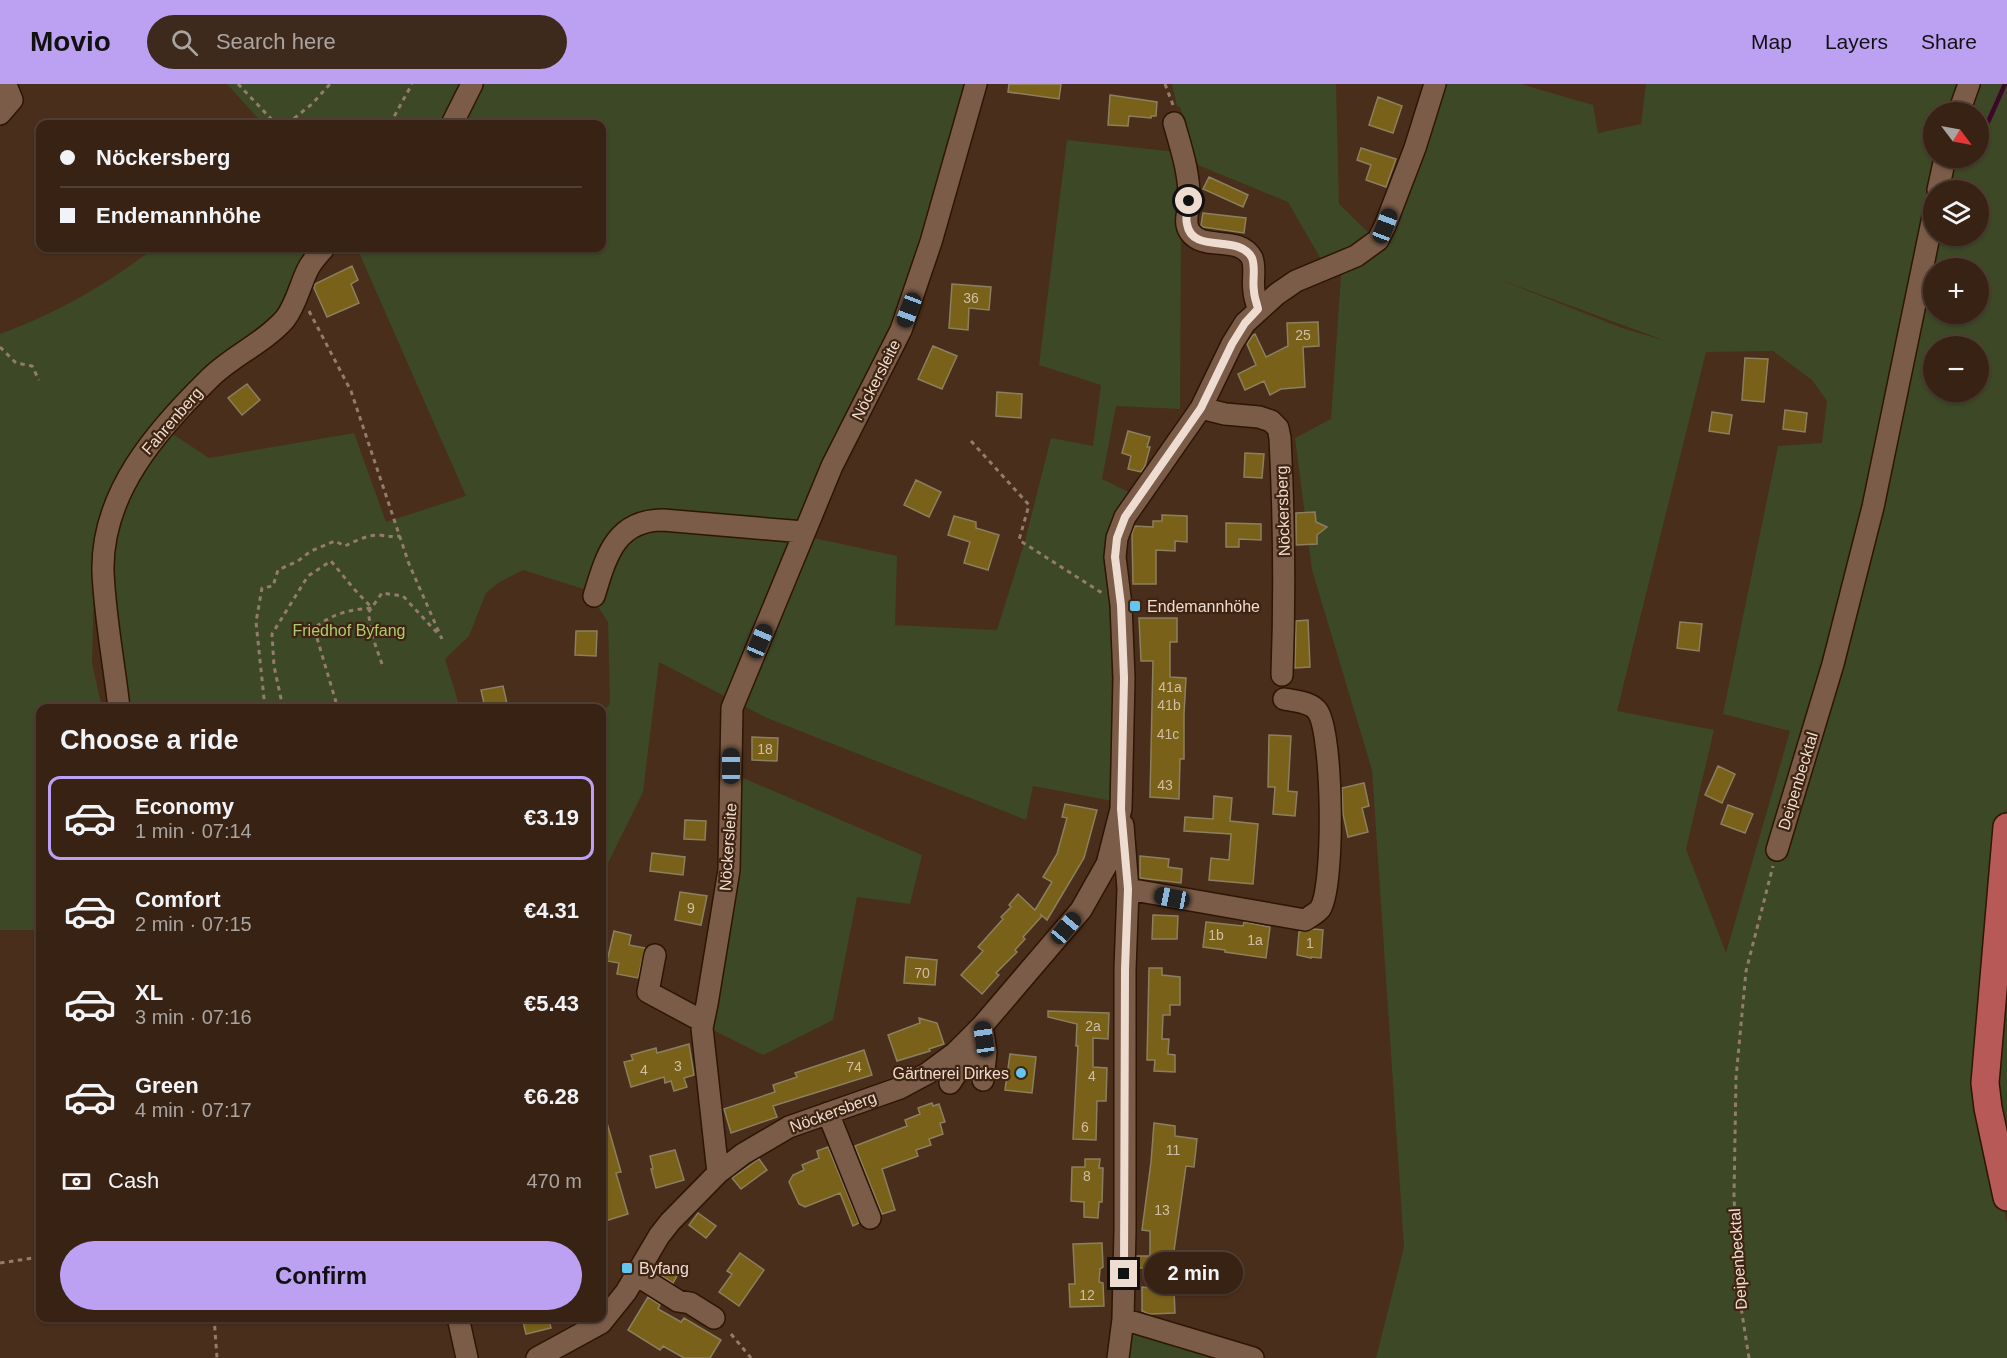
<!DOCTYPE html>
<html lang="en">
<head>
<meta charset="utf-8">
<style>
	:root { --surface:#372214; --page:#3e2a1d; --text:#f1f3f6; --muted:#aaa4a0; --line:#513f34; --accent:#bca0f2 }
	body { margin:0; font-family:Helvetica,sans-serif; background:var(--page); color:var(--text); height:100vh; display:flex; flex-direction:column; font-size:22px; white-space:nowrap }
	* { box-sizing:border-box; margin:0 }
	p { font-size:20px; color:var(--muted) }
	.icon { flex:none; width:33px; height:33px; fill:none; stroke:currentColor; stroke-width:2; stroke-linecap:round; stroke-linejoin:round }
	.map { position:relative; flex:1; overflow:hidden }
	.panel { position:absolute; left:36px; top:620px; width:570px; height:618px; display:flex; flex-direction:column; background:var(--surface); border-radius:12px; box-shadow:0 2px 4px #0004,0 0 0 2px var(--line) }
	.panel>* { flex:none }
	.banner { position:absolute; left:36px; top:36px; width:570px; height:132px; border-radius:12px; box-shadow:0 2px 4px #0004,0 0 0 2px var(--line); display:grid; align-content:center; height:132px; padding:0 24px; background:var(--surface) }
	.needle { width:39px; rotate:122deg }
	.buttons { position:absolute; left:1923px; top:18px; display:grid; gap:12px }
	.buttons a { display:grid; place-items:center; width:66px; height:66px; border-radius:50%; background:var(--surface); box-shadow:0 2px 4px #0004,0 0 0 2px var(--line); font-size:30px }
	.end { position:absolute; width:27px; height:27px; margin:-14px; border:8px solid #eedcd1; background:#111; box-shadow:0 0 0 3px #111 }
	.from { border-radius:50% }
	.bubble { position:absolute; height:42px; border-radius:21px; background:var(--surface); box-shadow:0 2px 4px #0004,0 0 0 2px var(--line); font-size:20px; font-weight:700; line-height:42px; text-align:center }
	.car { position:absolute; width:18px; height:36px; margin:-18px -9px; border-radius:8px; box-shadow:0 0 4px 2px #0007; background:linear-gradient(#222 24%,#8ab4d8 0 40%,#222 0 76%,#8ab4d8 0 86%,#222 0) }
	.banner b { display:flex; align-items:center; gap:21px; height:57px; font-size:22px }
	.banner b+b { border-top:2px solid var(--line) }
	.banner i { width:15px; height:15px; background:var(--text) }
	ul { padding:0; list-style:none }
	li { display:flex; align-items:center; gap:18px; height:84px; margin:0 12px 9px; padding:0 12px; border:3px solid transparent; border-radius:12px }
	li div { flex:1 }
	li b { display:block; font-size:22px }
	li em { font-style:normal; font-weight:700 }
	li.on { border-color:var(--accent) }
	li>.icon { width:54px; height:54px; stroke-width:1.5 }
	h2 { padding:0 24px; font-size:27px; line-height:72px }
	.pay { display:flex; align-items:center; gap:15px; height:66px; padding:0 24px; font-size:22px }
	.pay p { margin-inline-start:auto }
	.button { display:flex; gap:12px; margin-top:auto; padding:12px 24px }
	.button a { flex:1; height:69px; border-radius:36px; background:var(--accent); color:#111; font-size:24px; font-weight:700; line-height:69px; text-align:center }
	header { display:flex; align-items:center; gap:36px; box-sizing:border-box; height:84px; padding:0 30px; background:var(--accent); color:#111 }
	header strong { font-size:28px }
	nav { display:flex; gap:33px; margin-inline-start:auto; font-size:21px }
	.search { width:420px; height:54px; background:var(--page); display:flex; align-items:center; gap:15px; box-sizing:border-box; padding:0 21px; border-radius:33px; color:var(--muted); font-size:22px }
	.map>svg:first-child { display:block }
	.green { fill:#3d4826; fill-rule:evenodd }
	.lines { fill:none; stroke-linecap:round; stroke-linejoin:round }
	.stream { stroke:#3c072b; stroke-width:4.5 }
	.building { fill:#79611a; stroke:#8c7f5e; stroke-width:1.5 }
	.minor-casing { stroke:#2e1504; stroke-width:24 }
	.major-casing { stroke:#2e1504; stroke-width:30 }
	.path { stroke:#937c6d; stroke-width:3; stroke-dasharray:4.5 4.5; stroke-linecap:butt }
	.minor { stroke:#7a5c48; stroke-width:21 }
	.major { stroke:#b75a57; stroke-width:27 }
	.route { stroke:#eedcd1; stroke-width:8 }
	.poi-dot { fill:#64c5ee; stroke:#3e2411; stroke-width:2 }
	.labels { text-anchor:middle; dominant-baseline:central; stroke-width:4.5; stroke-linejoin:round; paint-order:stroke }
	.number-label { font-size:14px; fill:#d1bda3 }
	.street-label { font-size:16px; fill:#eedcd1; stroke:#3e2411 }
	.poi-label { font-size:16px; fill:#eedcd1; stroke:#3e2411; text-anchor:start }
	.park-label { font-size:16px; fill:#aecb71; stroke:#3e2411 }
</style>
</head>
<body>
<header>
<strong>Movio</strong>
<div class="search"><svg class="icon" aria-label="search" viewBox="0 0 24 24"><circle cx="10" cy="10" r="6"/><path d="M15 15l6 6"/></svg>Search here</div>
<nav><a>Map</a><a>Layers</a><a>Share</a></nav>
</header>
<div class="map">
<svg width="2007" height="1274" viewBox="0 0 2007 1274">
	<rect width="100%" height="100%" fill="#492e1b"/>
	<path class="green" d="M227,0H471L450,40H263Z
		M475,0H972L891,285L809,453L897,472L895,541L997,546L1025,457L1051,354L1093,362L1101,301L1039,281L1067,56L1176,68L1181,148L1180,325L1116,322L1102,395L1131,409L1106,451L1111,513L1113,717L1033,702L1026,736L767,634L659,578L643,708L607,781L602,782V628L610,620L608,538L587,506L523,486L498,499L486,509L469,552L445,575L460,624H111L110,442L165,345L209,374L354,349L386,438L466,412L357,164H602V40H454Z
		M1172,0H1336L1339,120L1370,150L1351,166L1322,177L1288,118L1198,81L1180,23L1177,22Z
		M1442,0H1521L1593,21L1598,49L1641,40L1646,0H2007V722L1983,1028L2007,1139V1274H1376L1404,1163L1372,686L1312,486L1295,354L1331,335L1341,192L1385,151L1425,70ZM1934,28H1978V74H1934ZM1934,106H1978V152H1934ZM1934,184H1978V230H1934ZM1498,195L1666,257L1622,244ZM1934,262H1978V308H1934ZM1773,267L1812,296L1827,317L1822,359L1778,362L1723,630L1790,647L1726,869L1686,765L1714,646L1617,627L1706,268Z
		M154,164H322L289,225L195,306L95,459L92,579L102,624H40V846H0V250C55,230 108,200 154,164Z
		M741,693L922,771L910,820L857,813L833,936L763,971L707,943L740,781Z
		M2007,752V1087L1991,1014Z
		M1116,1242L1210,1274H1111Z"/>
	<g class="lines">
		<path class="stream" d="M1978,53L1989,36L2005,0
			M1964,78L1966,74"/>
	</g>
	<path class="building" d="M1009,0H1061L1059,15L1008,8Z
		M1110,11L1157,18L1156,32H1151V34L1129,32L1128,42L1108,41Z
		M1378,13L1402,22L1393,49L1369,41Z
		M1361,64L1396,75L1386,103L1366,96L1371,81L1357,76Z
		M1209,93L1248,111L1243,123L1203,105Z
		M1203,129L1246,134L1244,149L1203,143L1201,141Z
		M352,182L358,196L351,200L359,219L327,233L314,204L315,200Z
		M952,200L991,203L989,226L969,224L968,246L949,244Z
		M1318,238L1319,262L1303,263L1305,303L1281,305L1270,311L1264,297L1245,306L1238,290L1256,281L1247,260L1253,251L1255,250L1266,273L1288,262L1287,239Z
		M933,262L957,272L942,305L918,295Z
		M1745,274L1768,275L1764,318L1742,316Z
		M247,300L260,316L242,331L228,314Z
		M997,308L1022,310L1021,334L996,332Z
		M1785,326L1807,329L1805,348L1783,345Z
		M1712,328L1732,331L1729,350L1709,347Z
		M1128,347L1150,353L1147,363H1150L1145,382L1141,388L1128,385L1131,372L1122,369Z
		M1245,369L1264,370L1262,394L1244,393Z
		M916,396L941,408L929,433L904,421Z
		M1315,428L1316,438L1327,443L1317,451V460L1296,461V429Z
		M1162,431L1187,432V458L1175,457V467L1156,466V500H1133L1132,449L1135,442L1153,443V437H1162Z
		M954,432L976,438V444L999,451L988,486L964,479L970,458L948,451Z
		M1226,439L1261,440V456L1239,455V463H1226Z
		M1139,534H1177V558H1170V593L1186,594L1184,630V675H1180L1179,715L1150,713L1153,577H1141Z
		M1308,536L1310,583L1295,584L1296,537Z
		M1680,538L1702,540L1699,567L1677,564Z
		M576,547H597L596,572L575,571Z
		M503,602L508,624H485L481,606Z
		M1269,651L1291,652L1288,707L1297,708L1295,732L1273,730L1275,703H1268Z
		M752,653L778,654L777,677L752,676Z
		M1718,682L1735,690L1722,719L1705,711Z
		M1364,699L1369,722L1362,724L1368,748L1348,753L1343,730L1342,704Z
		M1214,712L1232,714L1230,737L1258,740L1253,800L1209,796L1211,774L1229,776L1231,750L1184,747L1185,733L1213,735Z
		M1065,720L1097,726L1084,774L1047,836L1040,830L1042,832L1023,853L1025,855L1015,866L1017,868L996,889L999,891L982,910L961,891L983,867L978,863L1003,835L1001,833L1011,823L1009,821L1018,810L1035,826L1052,798L1043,793L1057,770L1067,734L1062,733Z
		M1728,721L1753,730L1745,749L1721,740Z
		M685,736L706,737L705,756L684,755Z
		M652,769L685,773L683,791L650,787Z
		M1140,772L1169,775L1168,783L1182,785L1181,799L1140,794Z
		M680,808L707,812L701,841L675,836Z
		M1153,831L1178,832L1177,855H1152Z
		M1206,838L1243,842L1244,838L1270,843L1266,874L1225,868V866L1203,863Z
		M1314,845L1323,846L1321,874L1311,873V874L1297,871L1299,848Z
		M614,847L631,851L629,861L645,864L638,894L617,890L619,879L607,877Z
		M906,873L937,876L935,901L904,899Z
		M1149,884H1162V891L1180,893V921H1170V931H1163L1162,955H1169L1168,970L1175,971V988L1154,987L1155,976H1147Z
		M1048,927L1109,929L1108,955L1093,954V983L1107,984L1106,1017H1097L1096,1056L1073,1055L1078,962H1076L1077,940L1048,933Z
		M919,934L937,939L944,960L929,965L930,967L897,977L888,951L920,939Z
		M689,960L694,991L684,994L687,1003L674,1007L671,997L665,999L664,993L631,1003L624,978L633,976L631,971L656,964L657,969Z
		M864,966L872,991L773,1022L777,1033L731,1049L724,1025L775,1008L773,1001L797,993L795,989Z
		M1010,970L1036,973L1032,1009L1005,1006Z
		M932,1019L933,1022L939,1020L945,1038L940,1039L943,1050L929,1055L931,1061L916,1066L918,1072L882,1085L895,1126L882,1130L855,1062L907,1042L905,1036L920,1030L918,1024Z
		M605,1032L621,1088L616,1089L628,1130L602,1138V1121L606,1120L602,1105V1033Z
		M1154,1039L1175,1042V1052L1197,1055L1194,1083L1186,1082L1174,1167H1181L1182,1184H1137V1172H1150V1147L1142,1146L1151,1078Z
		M828,1063L859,1139L853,1142L840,1109L805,1123L799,1120L789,1098L793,1091L804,1086L802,1081L819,1074L817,1067Z
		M675,1066L684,1096L656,1104L651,1085H653L650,1072Z
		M759,1075L767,1086L741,1105L732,1094Z
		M1085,1075H1100L1099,1084H1103L1102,1118H1099L1098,1134L1084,1133V1118L1071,1117L1072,1083H1085Z
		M698,1129L716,1142L706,1154L689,1141Z
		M1102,1159L1103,1183L1100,1185L1099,1198L1103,1199L1104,1222L1070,1223L1069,1200H1075L1073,1160Z
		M740,1169L764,1186L739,1222L719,1208L732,1190L727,1187Z
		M658,1181L677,1192L673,1199L654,1187Z
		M1142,1203L1174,1207L1175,1229L1149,1230L1142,1227Z
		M648,1213L660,1221L658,1225L681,1238L684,1234L721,1256L710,1274H684L663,1262L660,1266L628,1246Z
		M522,1233H548L551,1244L526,1250Z"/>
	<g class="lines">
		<g class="minor-casing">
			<path id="minor" d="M1959,28L1969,0
				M0,30L12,16L8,6L3,0
				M1174,39C1181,64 1190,90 1189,117C1189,127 1183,138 1190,148C1204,168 1239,150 1252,174C1256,184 1252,197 1254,207C1254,213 1257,219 1258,225
				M452,40L472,0
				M1938,106L1945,74
				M1201,324L1225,330L1259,333L1271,337L1278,344L1280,354C1284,433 1285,511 1282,591
				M594,512C606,473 615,436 663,436L804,448
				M119,624C114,579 105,534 103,488C101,409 157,346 210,294C232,272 264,259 285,235C296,221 300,201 308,185C312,177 319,170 324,164
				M1777,766L1833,580L1873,423L1934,128
				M1128,805L1305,836C1309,833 1317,829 1320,825C1335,803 1333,651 1318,628C1312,618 1295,617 1284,615
				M655,871L648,908L702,937
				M982,942L986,968L983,996
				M950,999L956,990L986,968
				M828,1029L870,1134
				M718,1089L702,944L707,920L729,786L732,624L832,382L901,246L931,158L976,0
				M635,1190L678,1217L690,1219L714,1234
				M458,1233L467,1274
				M1123,1235L1253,1274
				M537,1274L601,1239L626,1208L659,1152L670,1138L718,1089L743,1070L789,1043L900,1004L928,989L955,969L982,942L1081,826L1107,780L1121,725L1124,594L1121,521L1115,473L1117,454L1125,433L1201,324L1232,260L1245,239L1277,210L1296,197L1356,172L1378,156L1385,142L1415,64L1435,0
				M1118,1274L1123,1235L1125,1146V885L1128,805L1123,741"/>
		</g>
		<g class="major-casing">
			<path id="major" d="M2007,743L1985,999L1988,1024L2007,1113"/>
		</g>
		<path class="path" d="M238,0L276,40
			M1165,0L1173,21
			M287,40L312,20L330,0
			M390,40L412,0
			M309,227L351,307L409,480L442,555
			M0,263L16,279L32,282L39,296
			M971,357L1029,421L1019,456L1102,509
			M382,580L375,560L368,529L382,509L403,512L441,553
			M265,624L256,538L262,504L273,502L278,486L298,477L311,467L335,457L345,462C355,457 367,451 379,451C387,452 392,453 400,452
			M283,624L274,582L272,550L308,492L331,477L354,505L372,524C347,526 335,529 314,544L336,618
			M0,1179L40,1173
			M214,1233L217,1274
			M731,1250L751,1274
			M1749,1274L1738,1204L1734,1112L1736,994L1746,887L1773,782"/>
		<use href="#minor" class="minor"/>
		<use href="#major" class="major"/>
	</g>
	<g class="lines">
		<path class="route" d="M1124,1190L1125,885L1128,805L1121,725L1124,594L1121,521L1115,473L1117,454L1125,433L1201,324L1232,260L1245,239L1258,225C1257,219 1254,213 1254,207C1252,197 1256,184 1252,174C1239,149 1192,171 1187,140C1185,133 1188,123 1189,117"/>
	</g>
	<g class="poi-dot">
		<rect x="1129" y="516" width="12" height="12" rx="3"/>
		<circle cx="1021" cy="989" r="6"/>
		<rect x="621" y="1178" width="12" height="12" rx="3"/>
	</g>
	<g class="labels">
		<g class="number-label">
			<text x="971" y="214">36</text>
			<text x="1303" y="251">25</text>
			<text x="1170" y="603">41a</text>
			<text x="1169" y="621">41b</text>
			<text x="1168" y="650">41c</text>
			<text x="765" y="665">18</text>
			<text x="1165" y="701">43</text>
			<text x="691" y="824">9</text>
			<text x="1216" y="851">1b</text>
			<text x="1255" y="856">1a</text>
			<text x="1310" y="859">1</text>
			<text x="922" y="889">70</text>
			<text x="1093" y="942">2a</text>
			<text x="678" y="982">3</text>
			<text x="854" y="983">74</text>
			<text x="644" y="986">4</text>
			<text x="1092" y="992">4</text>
			<text x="1085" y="1043">6</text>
			<text x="1173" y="1066">11</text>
			<text x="1087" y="1092">8</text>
			<text x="1162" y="1126">13</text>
			<text x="1087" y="1211">12</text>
		</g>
		<g class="street-label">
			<text transform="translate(876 296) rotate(-63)">Nöckersleite</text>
			<text transform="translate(172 337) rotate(-49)">Fahrenberg</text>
			<text transform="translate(1283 427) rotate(-92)">Nöckersberg</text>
			<text transform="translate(1798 697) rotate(-73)">Deipenbecktal</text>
			<text transform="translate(728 763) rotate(-86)">Nöckersleite</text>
			<text transform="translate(833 1028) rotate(-20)">Nöckersberg</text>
			<text transform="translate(1738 1175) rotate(-94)">Deipenbecktal</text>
		</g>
		<g class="poi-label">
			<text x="1147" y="522">Endemannhöhe</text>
			<text x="1009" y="989" text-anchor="end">Gärtnerei Dirkes</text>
			<text x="639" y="1184">Byfang</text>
		</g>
		<g class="park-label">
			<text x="349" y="546">Friedhof Byfang</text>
		</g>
	</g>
</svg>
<div class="buttons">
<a><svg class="needle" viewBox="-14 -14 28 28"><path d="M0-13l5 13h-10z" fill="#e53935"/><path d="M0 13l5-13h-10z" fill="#aaa4a0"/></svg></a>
<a><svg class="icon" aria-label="layers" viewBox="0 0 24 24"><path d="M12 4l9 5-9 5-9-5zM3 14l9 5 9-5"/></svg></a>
<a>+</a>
<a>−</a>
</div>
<i class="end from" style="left:1189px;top:117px"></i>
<i class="end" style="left:1124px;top:1190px"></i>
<div class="bubble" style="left:1144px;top:1168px;width:99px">2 min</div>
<i class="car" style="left:1385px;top:142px;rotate:21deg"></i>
<i class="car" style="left:909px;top:226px;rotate:201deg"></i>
<i class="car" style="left:760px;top:557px;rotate:23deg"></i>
<i class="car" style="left:731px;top:682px;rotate:0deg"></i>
<i class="car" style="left:1172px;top:814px;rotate:281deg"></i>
<i class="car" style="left:1066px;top:844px;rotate:40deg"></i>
<i class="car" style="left:984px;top:955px;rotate:352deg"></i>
<div class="banner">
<b><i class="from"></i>Nöckersberg</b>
<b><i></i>Endemannhöhe</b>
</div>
<section class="panel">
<h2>Choose a ride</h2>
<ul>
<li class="on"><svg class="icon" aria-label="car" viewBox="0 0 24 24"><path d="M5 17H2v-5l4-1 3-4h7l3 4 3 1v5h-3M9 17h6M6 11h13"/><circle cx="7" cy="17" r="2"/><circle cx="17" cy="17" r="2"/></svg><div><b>Economy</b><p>1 min · 07:14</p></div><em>€3.19</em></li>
<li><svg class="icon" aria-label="car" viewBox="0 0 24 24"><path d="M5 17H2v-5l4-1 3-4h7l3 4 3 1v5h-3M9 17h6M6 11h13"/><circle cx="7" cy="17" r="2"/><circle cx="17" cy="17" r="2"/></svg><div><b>Comfort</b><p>2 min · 07:15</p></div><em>€4.31</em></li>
<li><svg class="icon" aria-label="car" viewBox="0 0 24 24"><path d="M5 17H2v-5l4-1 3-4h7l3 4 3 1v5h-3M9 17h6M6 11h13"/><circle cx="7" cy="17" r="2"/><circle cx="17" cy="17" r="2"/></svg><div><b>XL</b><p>3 min · 07:16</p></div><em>€5.43</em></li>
<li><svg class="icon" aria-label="car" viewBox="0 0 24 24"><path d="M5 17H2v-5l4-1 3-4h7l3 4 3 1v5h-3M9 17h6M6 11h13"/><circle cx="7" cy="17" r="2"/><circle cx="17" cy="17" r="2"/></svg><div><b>Green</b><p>4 min · 07:17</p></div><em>€6.28</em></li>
</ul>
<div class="pay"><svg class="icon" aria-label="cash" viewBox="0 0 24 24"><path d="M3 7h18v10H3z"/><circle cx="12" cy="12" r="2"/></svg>Cash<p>470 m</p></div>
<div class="button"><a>Confirm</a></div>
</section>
</div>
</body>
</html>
